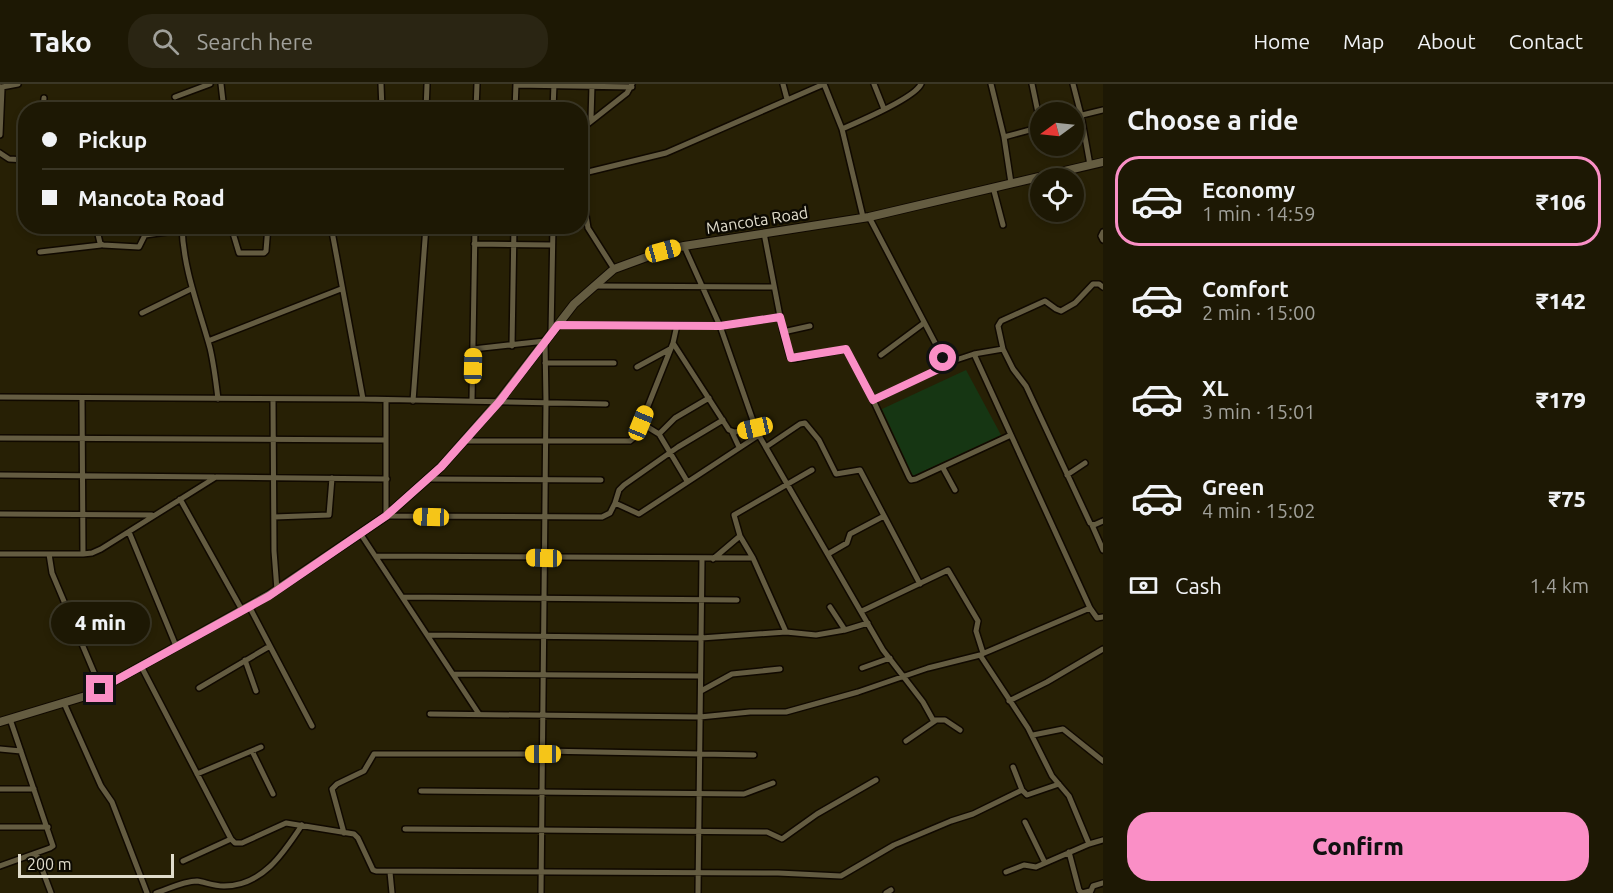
<!DOCTYPE html>
<html lang="en">
<head>
<meta charset="utf-8">
<style>
	:root { --surface:#1d1804; --page:#2a2513; --text:#f1f3f6; --muted:#a0a09a; --line:#3b3726; --accent:#fa8fc6 }
	body { margin:0; font-family:Ubuntu,sans-serif; background:var(--page); color:var(--text); height:100vh; display:flex; flex-direction:column; font-size:22px; white-space:nowrap }
	* { box-sizing:border-box; margin:0 }
	p { font-size:20px; color:var(--muted) }
	.icon { flex:none; width:33px; height:33px; fill:none; stroke:currentColor; stroke-width:2; stroke-linecap:round; stroke-linejoin:round }
	.map { position:relative; flex:1; overflow:hidden }
	.side { display:flex; flex-direction:column; background:var(--surface); width:510px }
	.side>* { flex:none }
	.guide { position:absolute; left:18px; top:18px; width:570px; height:132px; border-radius:24px; box-shadow:0 3px 9px #0003,0 0 0 2px var(--line); display:grid; align-content:center; height:132px; padding:0 24px; background:var(--surface) }
	.needle { width:39px; rotate:255deg }
	.fabs { position:absolute; left:1030px; top:18px; display:grid; gap:12px }
	.fabs a { display:grid; place-items:center; width:54px; height:54px; border-radius:50%; background:var(--surface); box-shadow:0 3px 9px #0003,0 0 0 2px var(--line); font-size:30px }
	.scale { position:absolute; left:18px; bottom:15px; width:156px; box-sizing:border-box; padding-left:6px; border:3px solid #e0dccc; border-top:0; font-size:16px; line-height:21px; white-space:nowrap; color:#e0dccc; -webkit-text-stroke:4px #0d0a02; paint-order:stroke }
	.end { position:absolute; width:27px; height:27px; margin:-14px; border:8px solid #fa8fc6; background:#111; box-shadow:0 0 0 3px #111 }
	.from { border-radius:50% }
	.bubble { position:absolute; height:42px; border-radius:21px; background:var(--surface); box-shadow:0 3px 9px #0003,0 0 0 2px var(--line); font-size:20px; font-weight:800; line-height:42px; text-align:center }
	.car { position:absolute; width:18px; height:36px; margin:-18px -9px; border-radius:8px; box-shadow:0 0 4px 2px #0007; background:linear-gradient(#f5c518 24%,#345 0 40%,#f5c518 0 76%,#345 0 86%,#f5c518 0) }
	.guide b { display:flex; align-items:center; gap:21px; height:57px; font-size:22px }
	.guide b+b { border-top:2px solid var(--line) }
	.guide i { width:15px; height:15px; background:var(--text) }
	ul { padding:0; list-style:none }
	li { display:flex; align-items:center; gap:18px; height:90px; margin:0 12px 9px; padding:0 12px; border:3px solid transparent; border-radius:24px }
	li div { flex:1 }
	li b { display:block; font-size:22px }
	li em { font-style:normal; font-weight:800 }
	li.current { border-color:var(--accent) }
	li>.icon { width:54px; height:54px; stroke-width:1.5 }
	h2 { padding:0 24px; font-size:27px; line-height:72px }
	.pay { display:flex; align-items:center; gap:15px; height:66px; padding:0 24px; font-size:22px }
	.pay p { margin-inline-start:auto }
	.cta { display:flex; gap:12px; margin-top:auto; padding:12px 24px }
	.cta a { flex:1; height:69px; border-radius:24px; background:var(--accent); color:#111; font-size:24px; font-weight:800; line-height:69px; text-align:center }
	header { display:flex; align-items:center; gap:36px; box-sizing:border-box; height:84px; padding:0 30px; background:var(--surface); border-bottom:2px solid var(--line) }
	header strong { font-size:28px }
	nav { display:flex; gap:33px; margin-inline-start:auto; font-size:21px }
	.search { width:420px; height:54px; background:var(--page); display:flex; align-items:center; gap:15px; box-sizing:border-box; padding:0 21px; border-radius:24px; color:var(--muted); font-size:22px }
	main { display:flex; flex:1; min-height:0 }
	.map>svg:first-child { display:block }
	.park { fill:#163613 }
	.lines { fill:none; stroke-linecap:round; stroke-linejoin:round }
	.minor-casing { stroke:#100900; stroke-width:8 }
	.secondary-casing { stroke:#100900; stroke-width:10 }
	.minor { stroke:#645c41; stroke-width:5 }
	.secondary { stroke:#645c41; stroke-width:8 }
	.route { stroke:#fa8fc6; stroke-width:8 }
	.labels { text-anchor:middle; dominant-baseline:central; stroke-width:5; stroke-linejoin:round; paint-order:stroke }
	.street-label { font-size:16px; fill:#e0dccc; stroke:#0d0a02 }
</style>
</head>
<body>
<header>
<strong>Tako</strong>
<div class="search"><svg class="icon" aria-label="search" viewBox="0 0 24 24"><circle cx="10" cy="10" r="6"/><path d="M15 15l6 6"/></svg>Search here</div>
<nav><a>Home</a><a>Map</a><a>About</a><a>Contact</a></nav>
</header>
<main>
<div class="map">
<svg width="1103" height="809" viewBox="0 0 1103 809">
	<rect width="100%" height="100%" fill="#272005"/>
	<path class="park" d="M966,286L1001,351L913,392L882,325Z"/>
	<g class="lines">
		<g class="minor-casing">
			<path id="minor" d="M221,0L224,26
				M381,0L382,26
				M783,0L787,15
				M824,0L842,45L863,133
				M874,0L884,25
				M991,0L1004,53L1011,99
				M1073,0L1081,31L1090,81
				M516,1L632,3
				M0,3L2,5L0,51
				M2,3L18,0
				M175,13L210,0
				M43,26L44,14
				M426,26L427,1
				M476,26L477,0
				M515,26L516,0
				M553,26L554,0
				M1074,33L1103,26
				M591,35L592,1
				M842,45C858,38 915,14 921,0
				M580,46L627,9L632,0
				M1004,53L1041,43L1032,0
				M0,69L9,75L26,76
				M580,90L666,69L824,0
				M580,94L588,144L614,185
				M993,103L1003,141
				M25,130H26
				M869,133L943,274L950,278L974,270L1003,265L1013,285L1026,302L1090,439L1094,441L1103,437
				M96,142L100,159L103,161L139,163L145,151L182,146
				M182,142C183,185 199,224 210,264C214,281 216,298 218,315
				M331,142L363,315
				M1103,148L1101,152L1103,156
				M233,149L239,169H264L266,167L268,142
				M764,149L783,248L790,273L794,275L846,265L873,316
				M474,160L552,161
				M684,162L720,242L757,348L883,566L923,618L933,636H945L960,646
				M40,168L101,161
				M595,202L774,203
				M142,229L191,205
				M558,241H677
				M783,248L810,242
				M551,249L553,142
				M208,257L341,205
				M673,259L729,346L735,348L755,344
				M512,262L514,142
				M473,265L545,257L546,318L541,809
				M1003,265L998,242L1001,237L1045,217L1056,225L1061,227L1075,219L1093,200H1099L1103,203
				M974,270L1090,524L1097,534L1103,533
				M881,271L924,239
				M948,278L939,285L873,316L909,393L911,396L916,395L1011,351
				M545,279H614
				M637,283L670,265
				M0,313L363,315L606,320
				M273,315L274,467L277,506
				M386,316V432L602,433L610,429L615,419L639,430L759,351
				M413,317L426,142
				M472,317L475,142
				M641,339L659,350
				M732,348L739,363
				M0,354L386,356
				M465,357H630L636,352L673,259L677,241L720,242L780,233
				M766,363L800,340L805,339L819,356L836,390L860,386L920,500
				M943,384L955,406
				M0,391L214,393
				M1067,391L1085,379
				M429,395L601,396
				M687,397L659,350L675,334L709,314
				M180,415L242,526
				M615,419L619,406L624,401L678,363L723,336
				M0,430L152,431
				M274,433L329,431L332,394
				M1092,441L1103,466
				M129,448L176,562
				M360,449L479,630
				M0,470H83L82,314
				M49,470L52,489L101,605
				M83,470L92,469L101,465L216,393L387,395
				M828,470L847,459L850,450L884,432
				M376,472L753,474L786,548
				M753,474L740,452L734,431L812,386
				M713,475L740,452
				M403,513L737,516
				M249,522L312,642
				M830,523L845,546
				M862,527L948,486L978,537L976,547L983,569
				M428,551L701,554L786,548L816,551L845,546L868,539
				M982,570L1090,524
				M245,576L256,607
				M141,582L231,755L235,759H242L286,739L354,750L358,754L373,786L376,787L778,789L841,792L894,761L951,737L973,730L1022,706
				M862,584L890,574
				M453,590L699,592
				M199,604L270,562
				M701,607L732,590L780,585
				M1009,617L1047,598L1103,565
				M64,619L101,702L112,718L147,809
				M430,630L700,633L750,628H786L858,608L928,584L980,571L1028,644L1052,692L1069,712L1089,760L1103,756
				M1033,651L1063,645L1103,677
				M906,657L935,637
				M0,665L21,667
				M252,667L273,710
				M543,667L754,671
				M1013,683L1022,706L1027,711L1059,700
				M197,690L261,663
				M0,705H34
				M421,707L744,710L773,699
				M1025,738L1045,779
				M0,743H48
				M405,745L767,748L782,755L817,730L876,696
				M344,749L332,705L337,700L364,687L374,670H543
				M1069,768L1079,806L1082,809L1090,807
				M36,769L51,809
				M183,777L231,755
				M0,782L50,764L53,762L10,635
				M390,788L392,809
				M1006,788L1024,781L1036,783L1089,760
				M156,809C168,805 184,797 197,797C205,798 213,802 224,802C262,802 283,770 302,741
				M698,809L702,475
				M886,809L891,806
				M1090,809L1093,802L1103,799"/>
		</g>
		<g class="secondary-casing">
			<path id="secondary" d="M0,638L89,611L269,511L386,432L441,383L499,317L574,220L614,185L663,167L684,162L869,133L1103,78"/>
		</g>
		<use href="#minor" class="minor"/>
		<use href="#secondary" class="secondary"/>
	</g>
	<g class="lines">
		<path class="route" d="M100,605L269,512L386,432L441,383L500,317L558,241L720,242L780,233L791,274L846,265L873,316L939,285L948,278L943,274"/>
	</g>
	<g class="labels">
		<g class="street-label">
			<text transform="translate(757 136) rotate(-9)">Mancota Road</text>
		</g>
	</g>
</svg>
<div class="fabs">
<a><svg class="needle" viewBox="-14 -14 28 28"><path d="M0-13l5 13h-10z" fill="#e53935"/><path d="M0 13l5-13h-10z" fill="#a0a09a"/></svg></a>
<a><svg class="icon" aria-label="locate" viewBox="0 0 24 24"><circle cx="12" cy="12" r="6"/><path d="M12 2v4M12 18v4M2 12h4M18 12h4"/></svg></a>
</div>
<div class="scale">200 m</div>
<i class="end from" style="left:943px;top:274px"></i>
<i class="end" style="left:100px;top:605px"></i>
<div class="bubble" style="left:51px;top:518px;width:99px">4 min</div>
<i class="car" style="left:663px;top:167px;rotate:75deg"></i>
<i class="car" style="left:473px;top:282px;rotate:1deg"></i>
<i class="car" style="left:641px;top:339px;rotate:22deg"></i>
<i class="car" style="left:755px;top:344px;rotate:257deg"></i>
<i class="car" style="left:431px;top:433px;rotate:272deg"></i>
<i class="car" style="left:544px;top:474px;rotate:271deg"></i>
<i class="car" style="left:543px;top:670px;rotate:270deg"></i>
<div class="guide">
<b><i class="from"></i>Pickup</b>
<b><i></i>Mancota Road</b>
</div>
</div>
<section class="side">
<h2>Choose a ride</h2>
<ul>
<li class="current"><svg class="icon" aria-label="car" viewBox="0 0 24 24"><path d="M5 17H2v-5l4-1 3-4h7l3 4 3 1v5h-3M9 17h6M6 11h13"/><circle cx="7" cy="17" r="2"/><circle cx="17" cy="17" r="2"/></svg><div><b>Economy</b><p>1 min · 14:59</p></div><em>₹106</em></li>
<li><svg class="icon" aria-label="car" viewBox="0 0 24 24"><path d="M5 17H2v-5l4-1 3-4h7l3 4 3 1v5h-3M9 17h6M6 11h13"/><circle cx="7" cy="17" r="2"/><circle cx="17" cy="17" r="2"/></svg><div><b>Comfort</b><p>2 min · 15:00</p></div><em>₹142</em></li>
<li><svg class="icon" aria-label="car" viewBox="0 0 24 24"><path d="M5 17H2v-5l4-1 3-4h7l3 4 3 1v5h-3M9 17h6M6 11h13"/><circle cx="7" cy="17" r="2"/><circle cx="17" cy="17" r="2"/></svg><div><b>XL</b><p>3 min · 15:01</p></div><em>₹179</em></li>
<li><svg class="icon" aria-label="car" viewBox="0 0 24 24"><path d="M5 17H2v-5l4-1 3-4h7l3 4 3 1v5h-3M9 17h6M6 11h13"/><circle cx="7" cy="17" r="2"/><circle cx="17" cy="17" r="2"/></svg><div><b>Green</b><p>4 min · 15:02</p></div><em>₹75</em></li>
</ul>
<div class="pay"><svg class="icon" aria-label="cash" viewBox="0 0 24 24"><path d="M3 7h18v10H3z"/><circle cx="12" cy="12" r="2"/></svg>Cash<p>1.4 km</p></div>
<div class="cta"><a>Confirm</a></div>
</section>
</main>
</body>
</html>
